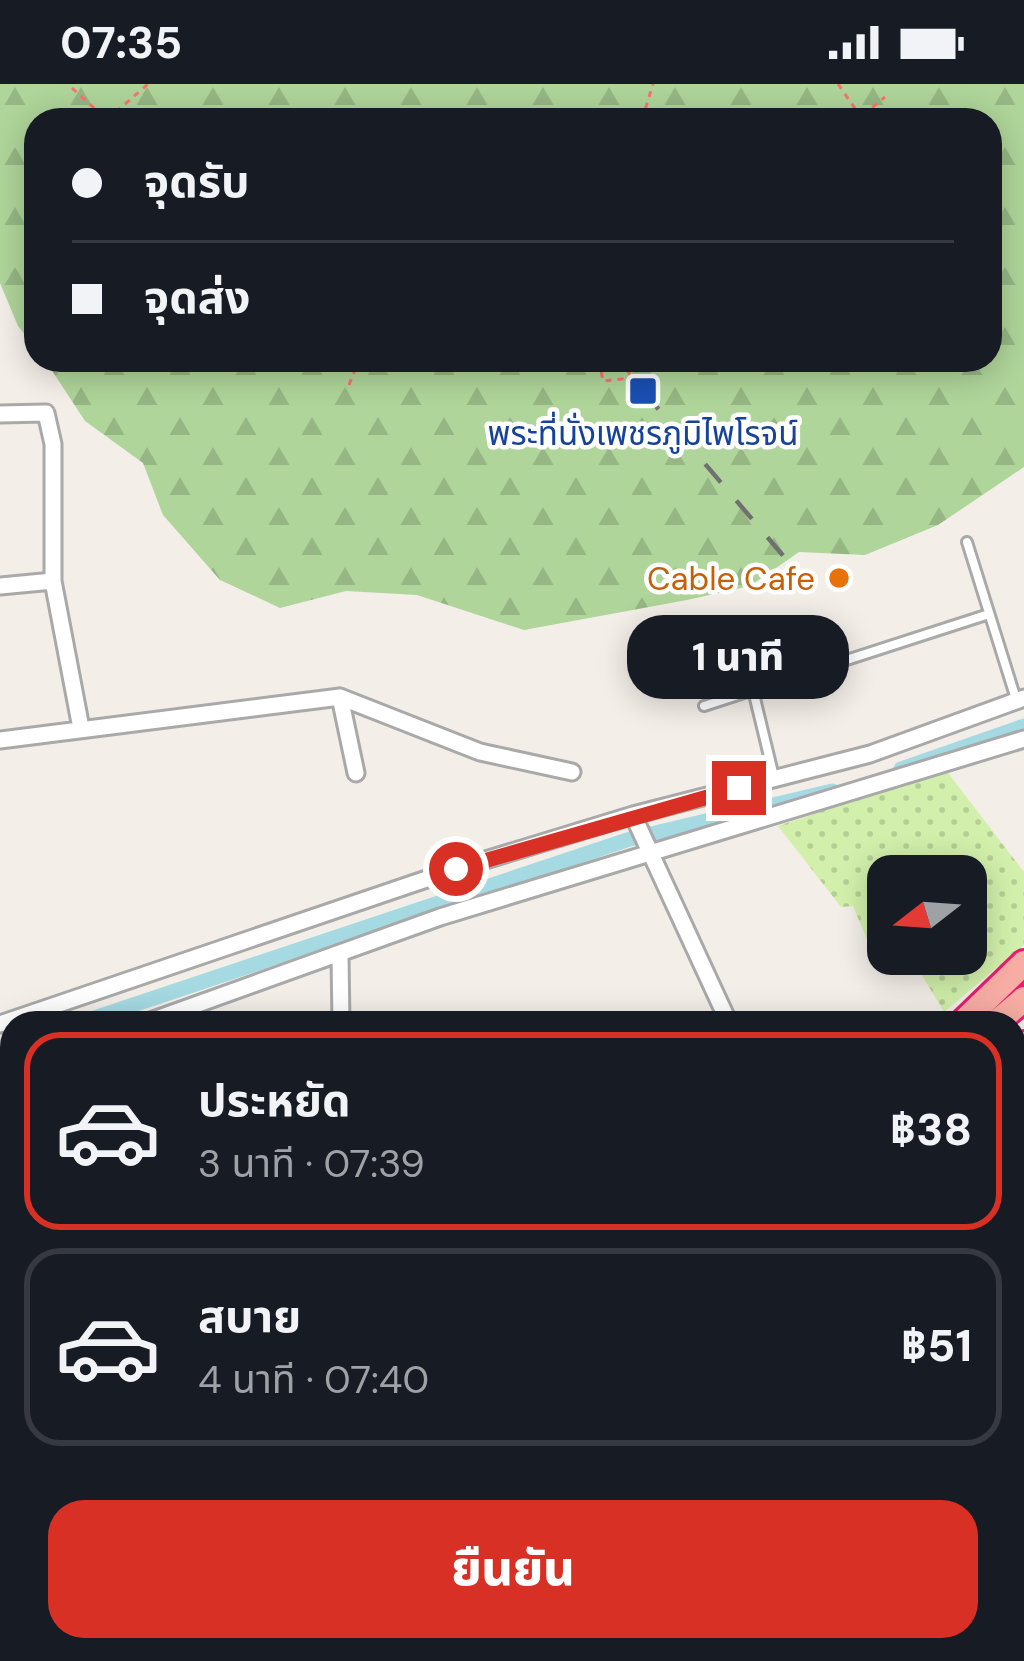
<!DOCTYPE html>
<html lang="th">
<head>
<meta charset="utf-8">
<style>
	:root { --surface:#171b24; --page:#242831; --text:#f1f3f6; --muted:#9ea1a6; --line:#363941; --accent:#d93025 }
	body { margin:0; font-family:"DM Sans","Noto Sans Thai",sans-serif; background:var(--page); color:var(--text); height:100vh; display:flex; flex-direction:column; font-size:45px; white-space:nowrap }
	* { box-sizing:border-box; margin:0 }
	p { font-size:39px; color:var(--muted) }
	.icon { flex:none; width:66px; height:66px; fill:none; stroke:currentColor; stroke-width:2; stroke-linecap:round; stroke-linejoin:round }
	.map { position:relative; flex:1; overflow:hidden }
	.panel { position:absolute; left:0px; top:927px; width:1026px; height:651px; display:flex; flex-direction:column; background:var(--surface); border-radius:36px 36px 0 0; box-shadow:0 6px 30px #0003 }
	.panel>* { flex:none }
	.hud { position:absolute; left:24px; top:24px; width:978px; height:264px; border-radius:36px; box-shadow:0 6px 30px #0003; display:grid; align-content:center; height:264px; padding:0 48px; background:var(--surface) }
	.needle { width:78px; rotate:253deg }
	.controls { position:absolute; left:867px; top:771px; display:grid; gap:24px }
	.controls a { display:grid; place-items:center; width:120px; height:120px; border-radius:24px; background:var(--surface); box-shadow:0 6px 30px #0003; font-size:60px }
	.end { position:absolute; width:54px; height:54px; margin:-27px; border:15px solid #d93025; background:#fff; box-shadow:0 0 0 6px #fff }
	.from { border-radius:50% }
	.bubble { position:absolute; height:84px; border-radius:36px; background:var(--surface); box-shadow:0 6px 30px #0003; font-size:39px; font-weight:800; line-height:84px; text-align:center }
	.hud b { display:flex; align-items:center; gap:42px; height:114px; font-size:45px }
	.hud b+b { border-top:3px solid var(--line) }
	.hud i { width:30px; height:30px; background:var(--text) }
	ul { padding:21px 0 0; list-style:none }
	li { display:flex; align-items:center; gap:36px; height:198px; margin:0 24px 18px; padding:0 24px; border:6px solid var(--line); border-radius:36px }
	li div { flex:1 }
	li b { display:block; font-size:45px }
	li em { font-style:normal; font-weight:800 }
	li.active { border-color:var(--accent) }
	li>.icon { width:108px; height:108px; stroke-width:1.5 }
	.action { display:flex; gap:24px; margin-top:auto; padding:24px 48px }
	.action a { flex:1; height:138px; border-radius:36px; background:var(--accent); color:#fff; font-size:48px; font-weight:800; line-height:138px; text-align:center }
	.status { display:flex; justify-content:space-between; align-items:center; height:84px; padding:0 60px; background:var(--surface); direction:ltr }
	.status svg { height:33px; fill:currentColor }
	.map>svg:first-child { display:block }
	.grass { fill:url(#grass-dots); fill-rule:evenodd }
	.forest { fill:url(#forest-firs) }
	.lines { fill:none; stroke-linecap:round; stroke-linejoin:round }
	.canal { stroke:#a5dae3; stroke-width:15 }
	.service-casing { stroke:#a9a9a9; stroke-width:14 }
	.minor-casing { stroke:#a9a9a9; stroke-width:21 }
	.secondary-casing { stroke:#7d8200; stroke-width:27 }
	.trunk-casing { stroke:#ea1b71; stroke-width:30 }
	.path { stroke:#ff716d; stroke-width:3; stroke-dasharray:6 6; stroke-linecap:butt }
	.service { stroke:#fff; stroke-width:8 }
	.minor { stroke:#fff; stroke-width:15 }
	.secondary { stroke:#fffdba; stroke-width:21 }
	.trunk { stroke:#f7ada3; stroke-width:24 }
	.rail { stroke:#707070; stroke-width:4.5; stroke-dasharray:24 24; stroke-linecap:butt }
	.route { stroke:#d93025; stroke-width:15 }
	.transit-dot { fill:#1a4fb4; stroke:#fff; stroke-width:4.5 }
	.food-dot { fill:#e8710a; stroke:#fff; stroke-width:4.5 }
	.labels { text-anchor:middle; dominant-baseline:central; stroke-width:9; stroke-linejoin:round; paint-order:stroke }
	.transit-label { font-size:33px; fill:#164399; stroke:#fff }
	.food-label { font-size:33px; fill:#c56008; stroke:#fff; text-anchor:end }
</style>
</head>
<body>
<div class="status"><b>07:35</b><svg viewBox="0 0 49 12"><path d="M0 12V9h3v3zM5 12V6h3v6zM10 12V3h3v9zM15 12V0h3v12zM26 1h20v11H26zM47 4h2v5h-2z"/></svg></div>
<div class="map">
<svg width="1024" height="1577" viewBox="0 0 1024 1577">
	<defs>
		<pattern id="grass-dots" width="8" height="8" patternUnits="userSpaceOnUse" patternTransform="scale(3)"><rect width="8" height="8" fill="#d2f0ab"/><path d="M2 2h.1M6 6h.1" fill="none" stroke="#b4ce93" stroke-width="1.8" stroke-linecap="round"/></pattern>
		<pattern id="forest-firs" width="22" height="20" patternUnits="userSpaceOnUse" patternTransform="scale(3)"><rect width="22" height="20" fill="#afd59a"/><path d="M5 1l3.5 6h-7zM16 11l3.5 6h-7z" fill="#96b784"/></pattern>
	</defs>
	<rect width="100%" height="100%" fill="#f3eee8"/>
	<path class="grass" d="M945,685L1024,788V861L944,928L913,876L881,889L853,822L841,823L778,742ZM888,792H966V870H888Z"/>
	<path class="forest" d="M0,0H1024V383L938,441L865,471L799,468L750,502L687,516L524,546L417,511L346,507L280,524L220,496L163,431L143,379L85,337L45,276H990V36H36V265L18,242L0,199Z"/>
	<g class="lines">
		<path class="canal" d="M901,685L1024,642
			M79,939L630,755L832,707"/>
		<g class="service-casing">
			<path id="service" d="M967,458L1016,615
				M753,606L774,693
				M704,622L989,530
				M1014,1530L1024,1550"/>
		</g>
		<g class="minor-casing">
			<path id="minor" d="M0,330L46,329L53,360V497L81,644
				M0,502L53,497
				M340,613L356,689
				M0,656L340,613L480,668L572,688
				M633,731L729,939
				M340,872L341,939
				M145,939L440,833L1024,655
				M0,940L456,785L633,731L870,670L1024,614
				M1014,1264L1024,1285
				M745,1566L756,1577
				M723,1577L733,1566"/>
		</g>
		<g class="secondary-casing">
			<path id="secondary" d="M1014,1015L1024,1005
				M0,1043L12,1153
				M0,1260L12,1375
				M32,1566L33,1577
				M57,1566L58,1577
				M80,1566L81,1577
				M281,1577L288,1566
				M298,1577L306,1566
				M405,1577L415,1566"/>
		</g>
		<g class="trunk-casing">
			<path id="trunk" d="M962,939L1024,879
				M996,939L1024,915
				M1014,969L1024,960
				M336,1577L344,1566
				M379,1577L388,1566"/>
		</g>
		<path class="path" d="M838,0L863,36
			M72,4L106,35
			M863,31L885,13
			M107,36L148,0
			M642,36L653,0
			M599,276L603,297L632,294
			M619,276L643,307
			M349,301L359,276"/>
		<use href="#service" class="service"/>
		<use href="#minor" class="minor"/>
		<use href="#secondary" class="secondary"/>
		<use href="#trunk" class="trunk"/>
		<path class="rail" d="M643,307L792,482"/>
	</g>
	<g class="lines">
		<path class="route" d="M456,785L739,704"/>
	</g>
	<rect class="transit-dot" x="628" y="292" width="30" height="30" rx="6"/>
	<circle class="food-dot" cx="839" cy="494" r="12"/>
	<g class="labels">
		<g class="transit-label">
			<text x="643" y="349">พระที่นั่งเพชรภูมิไพโรจน์</text>
		</g>
		<g class="food-label">
			<text x="815" y="494">Cable Cafe</text>
		</g>
	</g>
</svg>
<div class="controls">
<a><svg class="needle" viewBox="-14 -14 28 28"><path d="M0-13l5 13h-10z" fill="#e53935"/><path d="M0 13l5-13h-10z" fill="#9ea1a6"/></svg></a>
</div>
<i class="end from" style="left:456px;top:785px"></i>
<i class="end" style="left:739px;top:704px"></i>
<div class="bubble" style="left:627px;top:531px;width:222px">1 นาที</div>
<div class="hud">
<b><i class="from"></i>จุดรับ</b>
<b><i></i>จุดส่ง</b>
</div>
<section class="panel">
<ul>
<li class="active"><svg class="icon" aria-label="car" viewBox="0 0 24 24"><path d="M5 17H2v-5l4-1 3-4h7l3 4 3 1v5h-3M9 17h6M6 11h13"/><circle cx="7" cy="17" r="2"/><circle cx="17" cy="17" r="2"/></svg><div><b>ประหยัด</b><p>3 นาที · 07:39</p></div><em>฿38</em></li>
<li><svg class="icon" aria-label="car" viewBox="0 0 24 24"><path d="M5 17H2v-5l4-1 3-4h7l3 4 3 1v5h-3M9 17h6M6 11h13"/><circle cx="7" cy="17" r="2"/><circle cx="17" cy="17" r="2"/></svg><div><b>สบาย</b><p>4 นาที · 07:40</p></div><em>฿51</em></li>
</ul>
<div class="action"><a>ยืนยัน</a></div>
</section>
</div>
</body>
</html>
